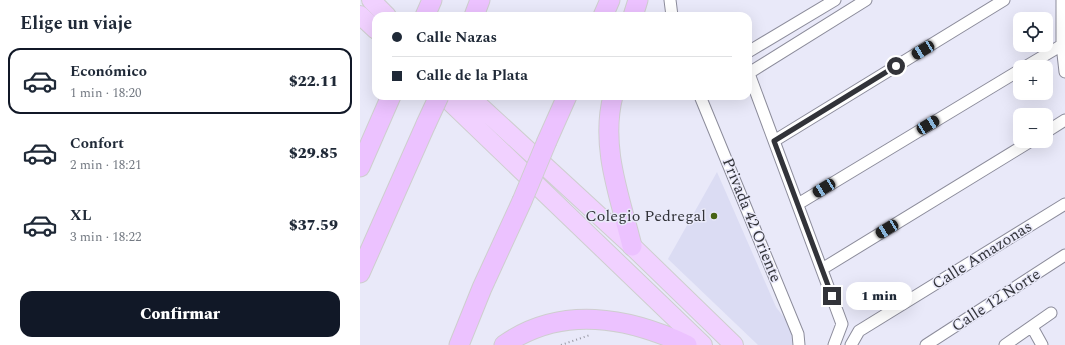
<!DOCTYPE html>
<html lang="es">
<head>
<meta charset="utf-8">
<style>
	:root { --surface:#fff; --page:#f2f2f3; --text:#1f2937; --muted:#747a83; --line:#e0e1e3; --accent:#111827 }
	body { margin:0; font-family:Spectral,serif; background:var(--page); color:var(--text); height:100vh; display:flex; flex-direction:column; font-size:15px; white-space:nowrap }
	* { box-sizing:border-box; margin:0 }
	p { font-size:13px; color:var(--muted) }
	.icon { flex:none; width:22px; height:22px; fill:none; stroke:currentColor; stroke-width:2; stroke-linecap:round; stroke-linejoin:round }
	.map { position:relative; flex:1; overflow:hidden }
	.panel { display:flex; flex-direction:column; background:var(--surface); width:360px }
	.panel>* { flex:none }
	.top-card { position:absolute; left:12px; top:12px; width:380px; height:88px; border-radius:12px; box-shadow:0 4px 16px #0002; display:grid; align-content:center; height:88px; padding:0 20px; background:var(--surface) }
	.tools { position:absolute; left:653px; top:12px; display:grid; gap:8px }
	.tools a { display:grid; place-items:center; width:40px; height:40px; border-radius:8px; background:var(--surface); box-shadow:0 4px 16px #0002; font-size:20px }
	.end { position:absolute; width:18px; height:18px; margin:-9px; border:5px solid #323339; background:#fff; box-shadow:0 0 0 2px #fff }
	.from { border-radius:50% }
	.bubble { position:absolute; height:28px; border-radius:12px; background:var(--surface); box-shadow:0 4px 16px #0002; font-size:13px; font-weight:800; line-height:28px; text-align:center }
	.car { position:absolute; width:12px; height:24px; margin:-12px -6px; border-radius:5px; box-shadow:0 0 3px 1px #0007; background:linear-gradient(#222 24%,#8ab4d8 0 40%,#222 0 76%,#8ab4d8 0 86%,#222 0) }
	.top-card b { display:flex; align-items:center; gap:14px; height:38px; font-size:15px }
	.top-card b+b { border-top:1px solid var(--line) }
	.top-card i { width:10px; height:10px; background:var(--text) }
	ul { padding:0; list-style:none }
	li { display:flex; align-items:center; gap:12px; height:66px; margin:0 8px 6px; padding:0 12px; border:2px solid transparent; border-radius:12px }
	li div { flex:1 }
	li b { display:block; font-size:15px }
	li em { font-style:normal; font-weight:800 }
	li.on { border-color:var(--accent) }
	li>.icon { width:36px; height:36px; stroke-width:1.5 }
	h2 { padding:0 20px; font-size:18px; line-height:48px }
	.primary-button { display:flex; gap:8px; margin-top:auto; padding:8px 20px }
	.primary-button a { flex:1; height:46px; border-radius:12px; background:var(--accent); color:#fff; font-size:16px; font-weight:800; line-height:46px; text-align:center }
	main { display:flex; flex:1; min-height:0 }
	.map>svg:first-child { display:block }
	.built { fill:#dbdcf3 }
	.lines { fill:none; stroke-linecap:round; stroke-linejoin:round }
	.minor-casing { stroke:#8c8c9b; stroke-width:13 }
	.primary-casing { stroke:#cececf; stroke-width:20 }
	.trunk-casing { stroke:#cececf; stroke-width:21 }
	.path { stroke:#9697a2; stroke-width:2; stroke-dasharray:1 3; stroke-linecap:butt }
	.minor { stroke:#fff; stroke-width:11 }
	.primary { stroke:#f1d1ff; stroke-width:18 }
	.trunk { stroke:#ecc2ff; stroke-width:19 }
	.trunk-bridge-casing { stroke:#cececf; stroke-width:21; stroke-linecap:butt }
	.trunk-bridge { stroke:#ecc2ff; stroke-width:19 }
	.route { stroke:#323339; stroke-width:5 }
	.poi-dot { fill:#476314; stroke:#e9e9f9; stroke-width:1.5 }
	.labels { text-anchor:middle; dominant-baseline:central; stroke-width:3; stroke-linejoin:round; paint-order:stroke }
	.poi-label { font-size:16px; fill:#323339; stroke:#e9e9f9; text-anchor:end }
	.street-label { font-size:16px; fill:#323339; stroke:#e9e9f9 }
</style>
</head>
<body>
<main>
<section class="panel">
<h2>Elige un viaje</h2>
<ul>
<li class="on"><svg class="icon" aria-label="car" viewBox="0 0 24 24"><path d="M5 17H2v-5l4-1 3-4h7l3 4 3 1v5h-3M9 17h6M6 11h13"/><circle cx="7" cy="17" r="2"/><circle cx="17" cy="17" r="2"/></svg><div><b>Económico</b><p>1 min · 18:20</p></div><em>$22.11</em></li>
<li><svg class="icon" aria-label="car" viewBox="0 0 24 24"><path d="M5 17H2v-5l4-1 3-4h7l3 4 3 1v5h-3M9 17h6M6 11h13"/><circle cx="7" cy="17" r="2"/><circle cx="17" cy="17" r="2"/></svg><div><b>Confort</b><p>2 min · 18:21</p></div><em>$29.85</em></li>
<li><svg class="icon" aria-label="car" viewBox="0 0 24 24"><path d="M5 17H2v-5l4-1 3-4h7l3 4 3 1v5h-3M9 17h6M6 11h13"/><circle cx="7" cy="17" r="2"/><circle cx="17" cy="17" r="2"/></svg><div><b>XL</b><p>3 min · 18:22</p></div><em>$37.59</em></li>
</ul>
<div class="primary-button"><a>Confirmar</a></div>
</section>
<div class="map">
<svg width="705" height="345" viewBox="0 0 705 345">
	<rect width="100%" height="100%" fill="#e9e9f9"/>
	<path class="built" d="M357,172L416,307L432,328L434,335L432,345H398L308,259Z"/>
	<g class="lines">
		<g class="minor-casing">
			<path id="minor" d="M310,0L312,16
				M702,0V45L705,72
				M388,52L475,0
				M665,67L702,45
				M388,71L482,324
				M389,73L506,0
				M340,96L438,334L439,345
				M686,132L705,120
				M414,141L644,0
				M438,204L660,70
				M462,269L671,141
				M672,327L682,345
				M474,345L482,324
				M491,345L499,331L705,204
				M566,345L705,255
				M645,345L691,313"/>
		</g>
		<g class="primary-casing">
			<path id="primary" d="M11,0L27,16
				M0,15L16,30
				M84,96L343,345
				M109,96L272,246L374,345"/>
		</g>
		<g class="trunk-casing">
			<path id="trunk" d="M65,16L72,0
				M114,16L120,0
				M243,16L250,0
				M273,16L278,0
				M253,96C240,147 260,197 272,246
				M187,141L207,96
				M0,167L31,96
				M0,273L66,124
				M99,345L122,288L162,201
				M144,345C201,305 268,317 327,345"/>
		</g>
		<path class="path" d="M201,345L230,335"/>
		<use href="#minor" class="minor"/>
		<use href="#primary" class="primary"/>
		<use href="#trunk" class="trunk"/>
		<g class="trunk-bridge-casing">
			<path id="trunk-bridge" d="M66,124L79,96
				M162,201L187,141"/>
		</g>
		<use href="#trunk-bridge" class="trunk-bridge"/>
	</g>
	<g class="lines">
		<path class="route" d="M472,296L414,141L536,66"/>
	</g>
	<circle class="poi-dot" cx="354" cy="216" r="4"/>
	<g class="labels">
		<g class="poi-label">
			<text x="346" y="216">Colegio Pedregal</text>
		</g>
		<g class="street-label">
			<text transform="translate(392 220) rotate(68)">Privada 42 Oriente</text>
			<text transform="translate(622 255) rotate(-32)">Calle Amazonas</text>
			<text transform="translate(636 300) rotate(-33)">Calle 12 Norte</text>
		</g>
	</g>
</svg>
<div class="tools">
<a><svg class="icon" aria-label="locate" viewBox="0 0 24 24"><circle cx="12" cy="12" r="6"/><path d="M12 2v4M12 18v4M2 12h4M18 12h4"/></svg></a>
<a>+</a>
<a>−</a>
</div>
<i class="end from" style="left:536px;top:66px"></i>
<i class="end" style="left:472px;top:296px"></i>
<div class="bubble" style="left:486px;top:282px;width:66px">1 min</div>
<i class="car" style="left:563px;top:50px;rotate:239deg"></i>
<i class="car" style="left:568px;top:125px;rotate:59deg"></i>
<i class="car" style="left:464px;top:188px;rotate:239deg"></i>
<i class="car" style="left:527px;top:229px;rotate:239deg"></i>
<div class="top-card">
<b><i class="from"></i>Calle Nazas</b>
<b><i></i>Calle de la Plata</b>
</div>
</div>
</main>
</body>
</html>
